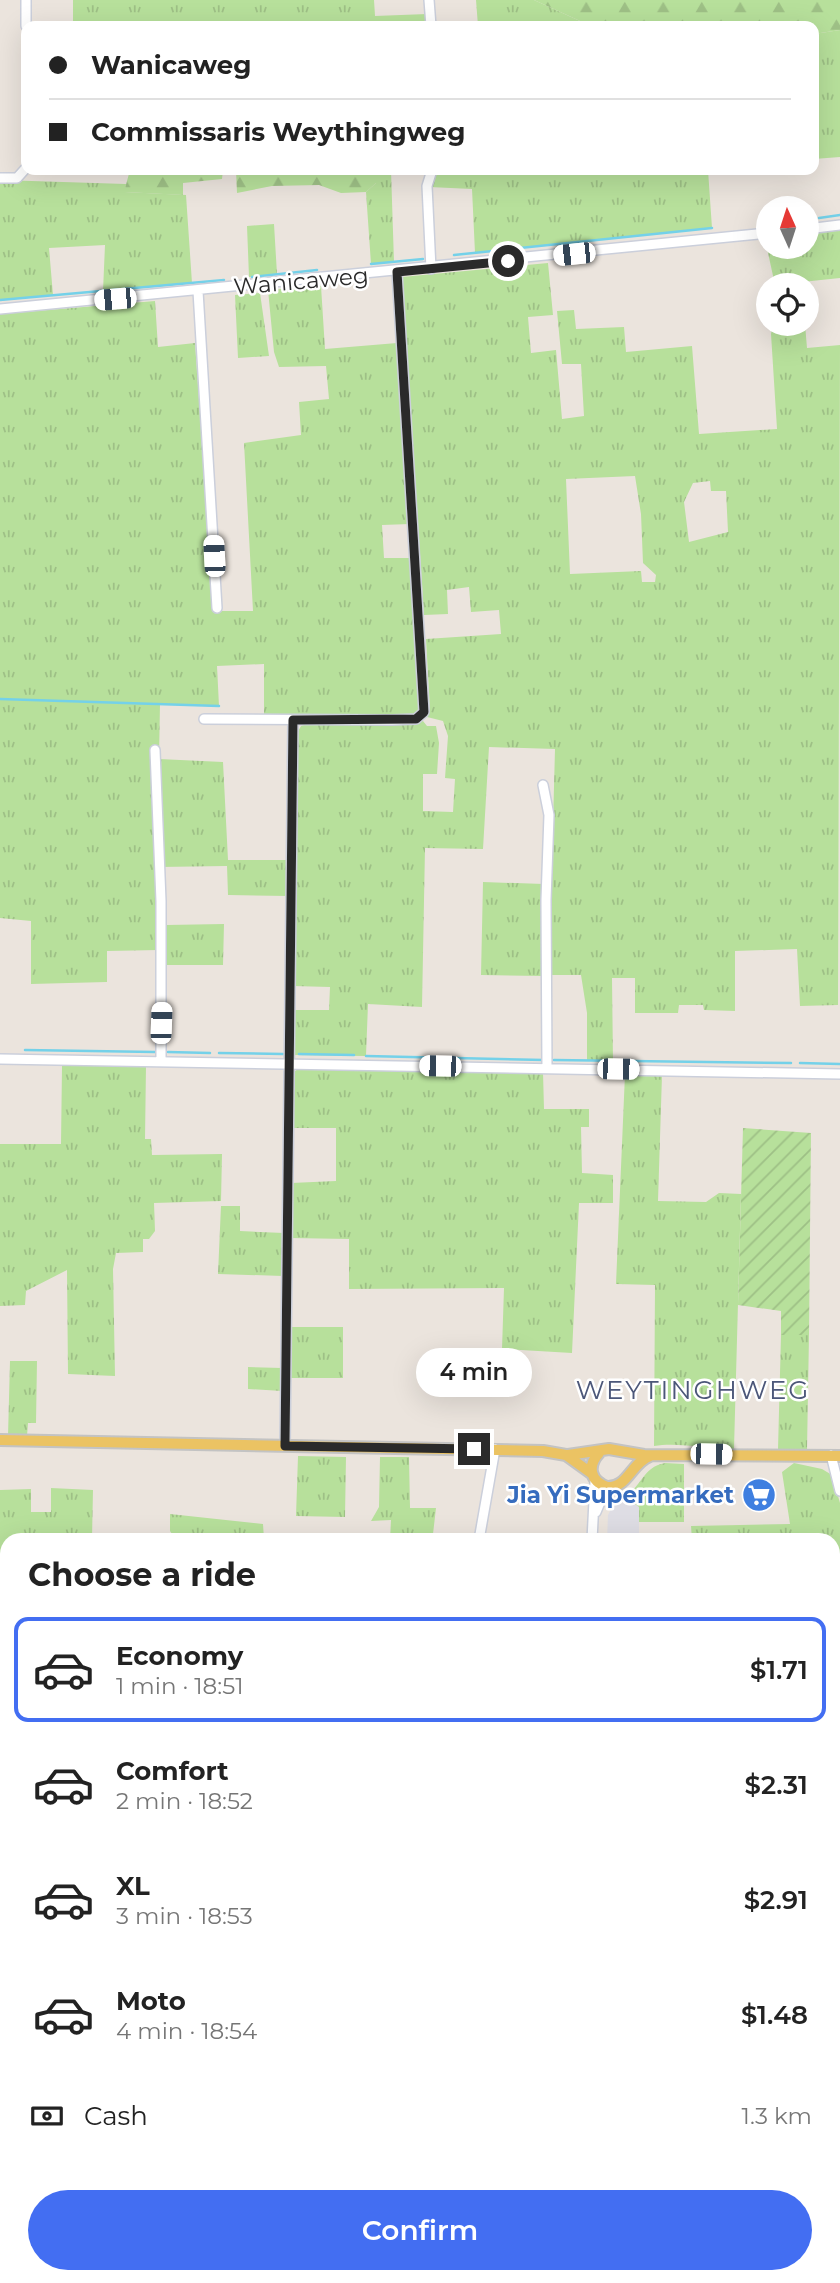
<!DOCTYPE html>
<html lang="en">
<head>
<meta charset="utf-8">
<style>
	:root { --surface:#fff; --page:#f2f2f2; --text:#222; --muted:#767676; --line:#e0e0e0; --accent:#436ef2 }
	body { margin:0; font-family:Montserrat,sans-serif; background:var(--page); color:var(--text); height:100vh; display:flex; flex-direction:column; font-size:26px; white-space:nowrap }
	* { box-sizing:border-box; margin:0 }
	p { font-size:23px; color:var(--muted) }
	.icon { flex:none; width:38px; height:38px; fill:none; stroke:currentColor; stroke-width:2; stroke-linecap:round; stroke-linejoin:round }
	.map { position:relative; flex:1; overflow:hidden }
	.panel { position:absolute; left:0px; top:1533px; width:840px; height:751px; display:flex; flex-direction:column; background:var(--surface); border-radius:21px 21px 0 0; box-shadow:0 7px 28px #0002 }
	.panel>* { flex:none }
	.top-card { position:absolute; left:21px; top:21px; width:798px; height:154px; border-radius:14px; box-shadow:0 7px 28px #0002; display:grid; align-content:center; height:154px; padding:0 28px; background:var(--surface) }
	.needle { width:46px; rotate:357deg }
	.buttons { position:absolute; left:756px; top:196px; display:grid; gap:14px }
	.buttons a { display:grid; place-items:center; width:63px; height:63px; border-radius:50%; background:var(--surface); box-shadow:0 7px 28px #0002; font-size:35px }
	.end { position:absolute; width:32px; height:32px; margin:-16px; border:9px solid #2a2a2a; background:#fff; box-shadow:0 0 0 4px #fff }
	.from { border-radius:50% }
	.bubble { position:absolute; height:49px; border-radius:24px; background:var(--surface); box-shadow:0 7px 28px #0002; font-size:23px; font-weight:600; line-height:49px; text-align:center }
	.car { position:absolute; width:21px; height:42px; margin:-21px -10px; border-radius:9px; box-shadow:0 0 5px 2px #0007; background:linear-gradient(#fff 24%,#345 0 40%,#fff 0 76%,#345 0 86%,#fff 0) }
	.top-card b { display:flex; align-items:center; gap:24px; height:66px; font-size:26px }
	.top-card b+b { border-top:2px solid var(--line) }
	.top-card i { width:18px; height:18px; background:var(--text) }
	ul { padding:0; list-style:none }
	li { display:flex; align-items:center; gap:21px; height:105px; margin:0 14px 10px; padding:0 14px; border:4px solid transparent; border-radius:14px }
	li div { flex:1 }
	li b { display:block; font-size:26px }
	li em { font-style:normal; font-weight:600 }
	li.on { border-color:var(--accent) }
	li>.icon { width:63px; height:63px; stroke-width:1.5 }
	h2 { padding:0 28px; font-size:32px; line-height:84px }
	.pay { display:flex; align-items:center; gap:18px; height:77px; padding:0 28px; font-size:26px }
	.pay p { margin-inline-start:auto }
	.primary-button { display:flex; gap:14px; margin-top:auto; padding:14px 28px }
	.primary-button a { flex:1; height:80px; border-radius:42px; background:var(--accent); color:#fff; font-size:28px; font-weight:600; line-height:80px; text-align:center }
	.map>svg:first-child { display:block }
	.industrial { fill:#dedde4 }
	.grass { fill:url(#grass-tufts); fill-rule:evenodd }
	.forest { fill:url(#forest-firs) }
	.garden { fill:url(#garden-furrows) }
	.water { fill:url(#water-ripples) }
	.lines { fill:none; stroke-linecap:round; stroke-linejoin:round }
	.stream { stroke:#74d1e9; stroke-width:2.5 }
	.minor-casing { stroke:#cbcfdb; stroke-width:12 }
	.major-casing { stroke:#c3c3c3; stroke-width:14 }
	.minor { stroke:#fff; stroke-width:9 }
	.major { stroke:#ebc363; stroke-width:10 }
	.route { stroke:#2a2a2a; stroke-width:9 }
	.labels { text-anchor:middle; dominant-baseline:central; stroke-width:5; stroke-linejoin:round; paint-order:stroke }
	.street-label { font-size:23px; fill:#2a2a2a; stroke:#fff }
	.shop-label { font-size:23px; font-weight:bold; fill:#366cbe; stroke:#fff; text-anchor:end }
	.quarter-label { font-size:26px; letter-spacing:2px; fill:#4c5779; stroke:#fff }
</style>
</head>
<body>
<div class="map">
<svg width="840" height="2283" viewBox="0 0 840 2283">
	<defs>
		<pattern id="grass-tufts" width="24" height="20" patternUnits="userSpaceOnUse" patternTransform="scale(1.75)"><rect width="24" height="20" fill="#b7e09b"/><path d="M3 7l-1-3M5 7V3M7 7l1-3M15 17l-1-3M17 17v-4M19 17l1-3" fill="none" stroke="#9ec086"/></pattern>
		<pattern id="forest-firs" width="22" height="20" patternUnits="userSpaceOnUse" patternTransform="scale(1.75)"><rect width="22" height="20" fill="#b7e09b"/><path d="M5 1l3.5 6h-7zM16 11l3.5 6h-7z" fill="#9ec086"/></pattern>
		<pattern id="garden-furrows" width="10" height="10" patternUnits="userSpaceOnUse" patternTransform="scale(1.75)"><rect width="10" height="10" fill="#b7e09b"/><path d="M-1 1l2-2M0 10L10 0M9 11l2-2" fill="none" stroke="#9ec086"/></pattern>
		<pattern id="water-ripples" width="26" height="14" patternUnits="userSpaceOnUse" patternTransform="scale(1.75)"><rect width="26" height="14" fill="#74d1e9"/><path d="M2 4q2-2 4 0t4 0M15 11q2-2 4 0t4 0" fill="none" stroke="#65b4c8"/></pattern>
	</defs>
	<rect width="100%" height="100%" fill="#ebe4dd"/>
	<path class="industrial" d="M624,1496L639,1507V1540H607L608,1515L614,1503Z"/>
	<path class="grass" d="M73,0H374L375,16L427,14L428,26H73Z
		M476,0H534L591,26H478Z
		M840,30V157L814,159V34Z
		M376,170H391L394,262L371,264L366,192L376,183Z
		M435,170H708L712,228L475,253L472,189L429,187Z
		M0,180L126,184L125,192L186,195L192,283L103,291L105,245L49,248L53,295L0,300Z
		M274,224L277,274L249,277L247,226Z
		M840,230V278L802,282V285H775L765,239H768V247H807V234Z
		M548,263L553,315L528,317L531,353L556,350L562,419L584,416L581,364H562L557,311L574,310L576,329L624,327L626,352L692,346L699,434L777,429L771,334L773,324H805L807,348L840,345L838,1005L800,1006L797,949L735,951V1011L704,1010L703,1005H679L678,1013H635V978H612L613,1061L587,1060V1013L581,975H549L555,749L489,747L483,849L425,848L422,1007L368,1004L366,1056L292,1055V1010H329L330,987L293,986L296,735L301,726L307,724L423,721L427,726H436L439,743L437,774H423V811L453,812L455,779L445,778L448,736L443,721L427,717L430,709L426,639L501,634L499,610L471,612L469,587L447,590L448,614L424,615L402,277ZM635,476L641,514L643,563L656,575L655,582H642L641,571L570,574L566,479ZM710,481L711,491H726L728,532L689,542L684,502L693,483Z
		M321,286L325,349L397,343L410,524L382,525L384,558H411L422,702L415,715H264V664L217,666L219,706L160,704L159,759L223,762L228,860H287L288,896L228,895L227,866L159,867V950L107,951V982L31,984V921L0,918V314L155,301L158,347L195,343L214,611H253L244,443L301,435L299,402L329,399L326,366L279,367L274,352L268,290Z
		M260,293L269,356L238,358L235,295Z
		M483,882L544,884L543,976L481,975Z
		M224,924L223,965H166V925Z
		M62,1066H146L145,1139H151L152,1155L222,1154L221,1201L154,1203L155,1231L149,1239H143V1252L116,1253L113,1269L115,1376L68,1374L67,1270L26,1291L25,1305L0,1306V1144H61Z
		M300,1067L543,1072L544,1109H589V1127H581L582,1173L613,1175V1203H579L572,1353L502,1349L504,1288L349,1289V1239L290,1238L291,1183L336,1181V1128H293V1073Z
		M625,1074L662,1075L658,1201L706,1202L719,1193L741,1194L734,1449C708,1449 678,1442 654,1446L655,1285L616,1284Z
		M221,1206H240V1231L284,1233L283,1276L218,1274Z
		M290,1327H343V1378H288Z
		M781,1335H809L807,1450L778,1449Z
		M10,1361H37L36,1423H28L27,1436H8Z
		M248,1367L282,1368V1391L248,1389Z
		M298,1456L346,1457L345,1517L296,1516Z
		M380,1457H409L410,1508H436L433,1534L477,1537L476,1540H390L391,1520L371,1521L379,1507Z
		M665,1463L684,1464V1522H639V1507L624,1496C642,1488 642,1467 665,1463Z
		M794,1463L822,1469L832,1475L840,1503V1585H833V1540H692L691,1526L790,1524L782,1472Z
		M51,1488L93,1490L92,1539L104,1540H7V2126L0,2125V1490L31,1489V1512H51Z
		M170,1514L263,1524L264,1539L176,1540L170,1531Z
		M833,2079H840V2275L833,2273Z
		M30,2277H327V2283H31Z"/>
	<path class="forest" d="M534,0H840V30L814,34V26H591Z
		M130,170H223L222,179L183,183V195L124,192Z
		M236,170H376V183L366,192L341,193L319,185L272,186L237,193Z
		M833,1594H840V2071H833Z"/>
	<path class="garden" d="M743,1128L811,1133L809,1335H781V1311L738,1305Z"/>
	<path class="water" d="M833,2273L840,2275V2283H698L670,2278L665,2283H615V2277H833Z"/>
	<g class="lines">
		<path class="stream" d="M819,218L840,215
			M454,255L712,228
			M371,264L423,259
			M252,277L317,270
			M0,300L224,280
			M0,699L219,706
			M25,1050L155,1052
			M168,1052L210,1053
			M219,1053L283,1054
			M299,1054L354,1055
			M366,1056L544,1060
			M554,1060L791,1063
			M800,1063L840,1064"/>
		<g class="minor-casing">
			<path id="minor" d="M26,0V26
				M429,0L431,26
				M0,178H17L26,168
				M807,229L840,225
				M431,269L427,186L432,170
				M198,291L217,608
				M0,309L768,233
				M204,719L392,720L416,719L424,712L397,272
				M155,750L161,901V1061
				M543,785L549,815L546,900L547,1068
				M0,1059L840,1074
				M285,1446L293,720
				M831,1455L840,1491
				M596,1512L601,1500L616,1487
				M479,1540L495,1449
				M592,1540L595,1481
				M597,2277V2283"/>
		</g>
		<g class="major-casing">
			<path id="major" d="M0,1440L543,1451L566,1455L591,1473
				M599,1453C587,1466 590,1481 607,1487C628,1488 631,1463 650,1456
				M568,1455L609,1449L644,1455L840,1456"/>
		</g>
		<use href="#minor" class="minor"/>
		<use href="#major" class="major"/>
	</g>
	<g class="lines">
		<path class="route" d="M474,1449L285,1446L293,720L416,719L424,712L397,272L508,261"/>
	</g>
	<defs>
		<g id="supermarket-disc" transform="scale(1.75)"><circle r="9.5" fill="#3f7fe0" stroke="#fff"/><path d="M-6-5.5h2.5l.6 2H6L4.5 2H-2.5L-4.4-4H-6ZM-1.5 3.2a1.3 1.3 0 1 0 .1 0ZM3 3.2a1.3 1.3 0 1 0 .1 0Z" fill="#fff"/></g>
	</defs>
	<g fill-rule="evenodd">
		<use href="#supermarket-disc" x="759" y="1495"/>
	</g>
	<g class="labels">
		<g class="street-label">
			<text transform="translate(301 281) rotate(-5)">Wanicaweg</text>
		</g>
		<g class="shop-label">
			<text x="734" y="1495">Jia Yi Supermarket</text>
		</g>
		<g class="quarter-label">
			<text x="693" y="1390">WEYTINGHWEG</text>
		</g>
	</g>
</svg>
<div class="buttons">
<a><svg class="needle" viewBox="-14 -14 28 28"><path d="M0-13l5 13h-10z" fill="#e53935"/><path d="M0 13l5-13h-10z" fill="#767676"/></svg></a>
<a><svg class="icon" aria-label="locate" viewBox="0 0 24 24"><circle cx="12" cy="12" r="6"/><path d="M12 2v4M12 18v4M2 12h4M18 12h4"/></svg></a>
</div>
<i class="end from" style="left:508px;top:261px"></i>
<i class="end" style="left:474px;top:1449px"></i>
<div class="bubble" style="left:416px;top:1348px;width:116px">4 min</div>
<i class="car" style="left:574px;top:254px;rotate:264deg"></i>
<i class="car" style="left:115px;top:299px;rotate:265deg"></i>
<i class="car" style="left:214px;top:556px;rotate:357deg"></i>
<i class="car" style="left:161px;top:1023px;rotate:2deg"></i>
<i class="car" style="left:440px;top:1066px;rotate:271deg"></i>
<i class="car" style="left:618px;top:1069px;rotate:91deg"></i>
<i class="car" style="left:711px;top:1454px;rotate:91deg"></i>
<div class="top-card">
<b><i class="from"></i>Wanicaweg</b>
<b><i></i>Commissaris Weythingweg</b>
</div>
<section class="panel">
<h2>Choose a ride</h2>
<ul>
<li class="on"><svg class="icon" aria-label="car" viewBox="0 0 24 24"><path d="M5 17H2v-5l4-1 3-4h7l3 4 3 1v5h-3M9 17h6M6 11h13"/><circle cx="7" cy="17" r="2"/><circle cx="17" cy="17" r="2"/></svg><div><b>Economy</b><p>1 min · 18:51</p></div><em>$1.71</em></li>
<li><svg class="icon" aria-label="car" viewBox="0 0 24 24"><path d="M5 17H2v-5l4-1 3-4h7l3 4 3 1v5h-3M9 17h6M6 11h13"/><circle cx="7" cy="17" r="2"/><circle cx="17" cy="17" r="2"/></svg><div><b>Comfort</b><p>2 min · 18:52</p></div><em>$2.31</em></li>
<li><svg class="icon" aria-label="car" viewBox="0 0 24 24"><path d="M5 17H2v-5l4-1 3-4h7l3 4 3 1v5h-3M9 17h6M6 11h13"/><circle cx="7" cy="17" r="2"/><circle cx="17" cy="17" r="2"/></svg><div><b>XL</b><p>3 min · 18:53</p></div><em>$2.91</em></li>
<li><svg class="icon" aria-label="car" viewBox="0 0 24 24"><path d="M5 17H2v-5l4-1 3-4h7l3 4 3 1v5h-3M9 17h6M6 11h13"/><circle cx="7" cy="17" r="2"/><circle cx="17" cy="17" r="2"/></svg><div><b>Moto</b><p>4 min · 18:54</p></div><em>$1.48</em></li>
</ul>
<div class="pay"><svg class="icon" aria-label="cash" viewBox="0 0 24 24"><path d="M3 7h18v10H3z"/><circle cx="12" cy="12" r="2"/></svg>Cash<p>1.3 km</p></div>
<div class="primary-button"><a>Confirm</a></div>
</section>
</div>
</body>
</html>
